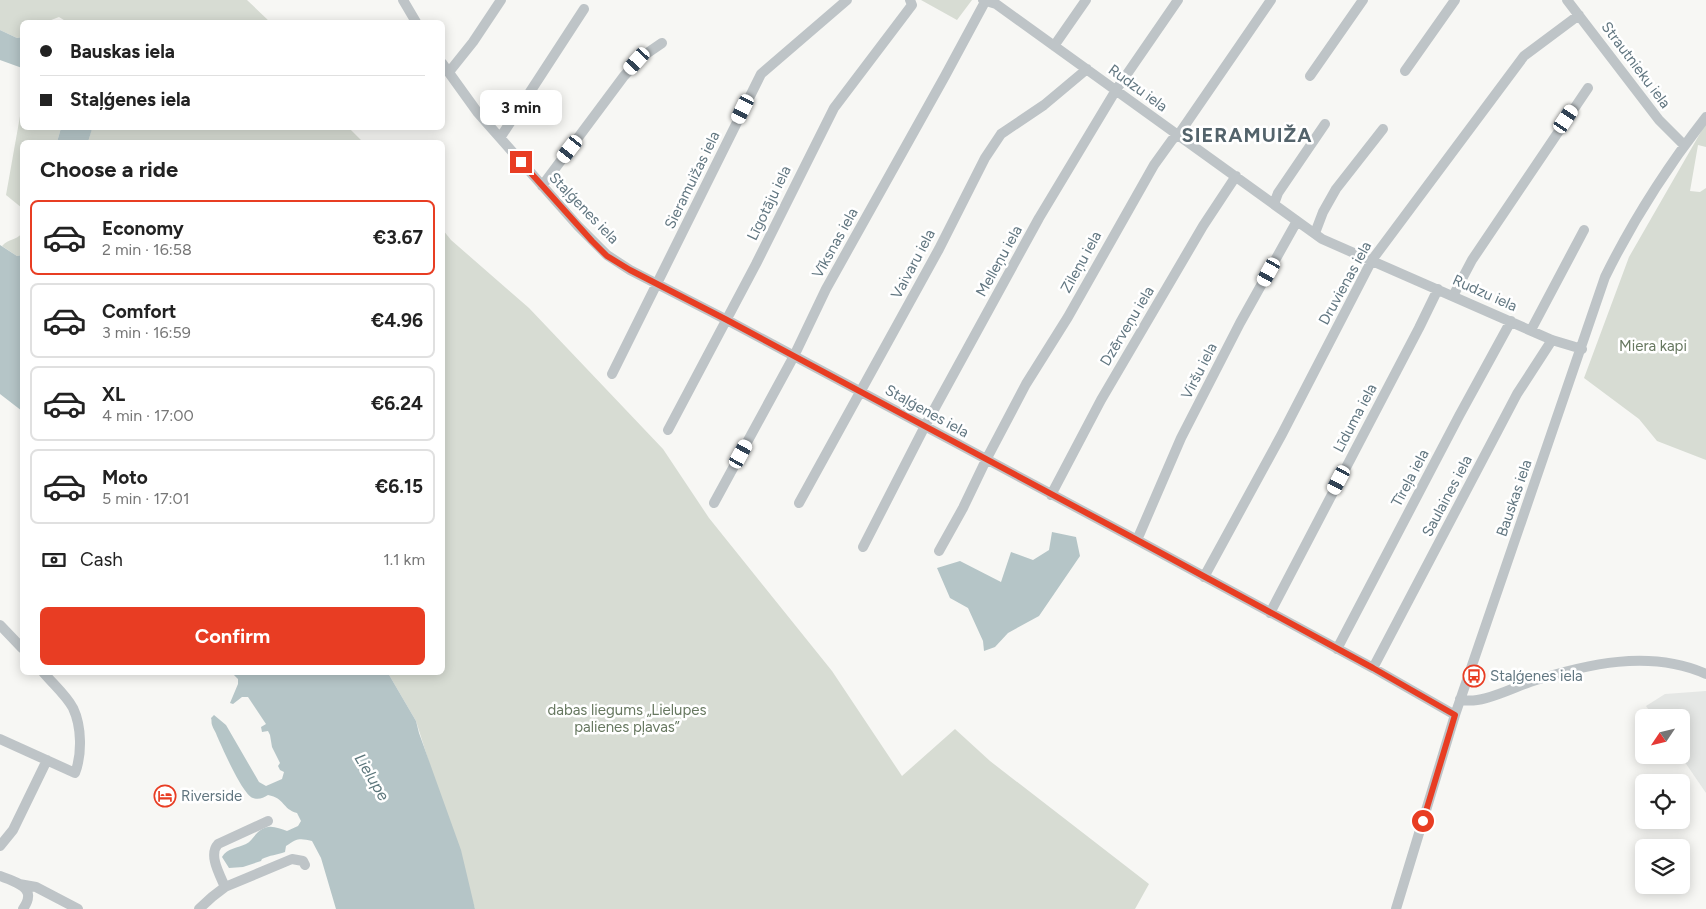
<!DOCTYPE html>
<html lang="en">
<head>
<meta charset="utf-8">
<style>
	:root { --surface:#fff; --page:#f6f6f6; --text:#222; --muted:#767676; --line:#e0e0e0; --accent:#e83d23 }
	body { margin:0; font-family:Figtree,sans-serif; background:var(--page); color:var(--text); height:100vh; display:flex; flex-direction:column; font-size:19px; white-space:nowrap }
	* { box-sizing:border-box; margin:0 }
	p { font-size:16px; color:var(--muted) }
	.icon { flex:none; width:28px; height:28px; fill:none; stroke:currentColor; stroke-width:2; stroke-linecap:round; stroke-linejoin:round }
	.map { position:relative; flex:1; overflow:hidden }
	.details { position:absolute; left:20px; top:140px; width:425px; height:535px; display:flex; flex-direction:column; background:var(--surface); border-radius:8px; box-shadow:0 2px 12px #0003 }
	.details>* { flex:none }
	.top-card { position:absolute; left:20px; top:20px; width:425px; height:110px; border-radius:8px; box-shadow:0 2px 12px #0003; display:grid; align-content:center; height:110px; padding:0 20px; background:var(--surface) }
	.needle { width:32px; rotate:235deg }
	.fabs { position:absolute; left:1635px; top:709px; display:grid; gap:10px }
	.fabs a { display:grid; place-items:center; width:55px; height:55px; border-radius:8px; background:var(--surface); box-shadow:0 2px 12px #0003; font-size:25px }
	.end { position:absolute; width:22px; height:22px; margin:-11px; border:6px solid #e83d23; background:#fff; box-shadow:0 0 0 2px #fff }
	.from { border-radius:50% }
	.bubble { position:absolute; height:35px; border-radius:8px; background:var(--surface); box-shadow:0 2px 12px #0003; font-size:16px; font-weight:700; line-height:35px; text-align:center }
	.car { position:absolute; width:15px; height:30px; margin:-15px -8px; border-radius:6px; box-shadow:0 0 4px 1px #0007; background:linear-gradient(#fff 24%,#345 0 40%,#fff 0 76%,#345 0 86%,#fff 0) }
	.top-card b { display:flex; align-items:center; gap:18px; height:48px; font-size:19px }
	.top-card b+b { border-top:1px solid var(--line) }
	.top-card i { width:12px; height:12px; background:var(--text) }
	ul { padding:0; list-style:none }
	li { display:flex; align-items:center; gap:15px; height:75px; margin:0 10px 8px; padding:0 10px; border:2px solid var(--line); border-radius:8px }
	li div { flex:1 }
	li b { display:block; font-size:19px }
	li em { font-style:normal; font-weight:700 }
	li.selected { border-color:var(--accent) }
	li>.icon { width:45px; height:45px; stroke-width:1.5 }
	h2 { padding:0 20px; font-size:22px; line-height:60px }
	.pay { display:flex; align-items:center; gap:12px; height:55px; padding:0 20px; font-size:19px }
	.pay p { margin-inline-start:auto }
	.primary-button { display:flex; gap:10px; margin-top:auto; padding:10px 20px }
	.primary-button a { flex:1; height:58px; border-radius:8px; background:var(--accent); color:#fff; font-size:20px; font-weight:700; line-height:58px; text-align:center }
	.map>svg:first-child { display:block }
	.built { fill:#e5e7e5 }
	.green { fill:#d7dcd3 }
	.water { fill:#b5c5c7 }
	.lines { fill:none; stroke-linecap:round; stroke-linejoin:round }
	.minor { stroke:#bec4c7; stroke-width:10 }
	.route { stroke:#e83d23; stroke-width:6 }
	.labels { text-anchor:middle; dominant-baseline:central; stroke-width:5; stroke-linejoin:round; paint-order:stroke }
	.street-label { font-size:15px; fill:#617680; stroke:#fff }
	.park-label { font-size:15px; fill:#677860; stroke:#fff }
	.poi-label { font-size:15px; fill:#617680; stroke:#fff; text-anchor:start }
	.water-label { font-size:16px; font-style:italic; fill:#5c767b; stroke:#fff }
	.district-label { font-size:20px; font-weight:bold; letter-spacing:1px; fill:#53636b; stroke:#fff }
</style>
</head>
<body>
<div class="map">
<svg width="1706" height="909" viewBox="0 0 1706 909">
	<rect width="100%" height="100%" fill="#f7f7f4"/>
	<path class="built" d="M1706,691V793L1680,755L1681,718L1654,717L1646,706L1665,694Z"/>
	<path class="green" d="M0,0H247L270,22H67L59,17L46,22H22V37L17,38L0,30Z
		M921,0H972L957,20Z
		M22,105V128H61L57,142H22V208L6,195Z
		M1706,123V147L1698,145L1690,191L1700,192L1706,188V460L1657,441L1639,419L1584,378L1629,257Z
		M92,128H349L363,142H88Z
		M443,230L451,240L529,308L663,449L709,518L832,671L902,776L955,729L990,761L1149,884L1135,909H475L416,721L388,673L442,672Z
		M22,233V255L17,256L2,246C9,238 16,241 22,233Z"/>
	<path class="water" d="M0,30L17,38L22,37V68L0,60Z
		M61,128H92V129L88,142H57Z
		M0,245L17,256L22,255V411L0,394Z
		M1052,532L1076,537L1080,556L1039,616L1008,633L995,647L984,651L983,641L968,608L950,598L937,568L960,561L1001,582L1011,552L1033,560L1049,550Z
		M232,673H388L416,721L419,733L461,850L475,909H336L321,858L312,841C300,838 297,838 286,846L285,852C277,855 270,855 262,859L261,861L243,867L229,868L222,857C227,848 238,848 246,844C254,840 256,829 268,827C274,826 281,829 287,831L298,826L301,821L297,813C282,809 285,798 268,795C263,798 259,800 253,798C242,794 222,747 217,736C216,732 213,729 212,725C211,723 212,720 211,718L214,715L226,725L259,782L266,786L282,779L284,772L280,770L278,766L280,763L272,747L270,735L268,731L262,732L261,727L266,724L248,697H242L233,704L230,703L238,684V679Z"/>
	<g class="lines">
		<path class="minor" d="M403,0L416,22
			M983,0L996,4L1322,239L1552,340L1582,349
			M1567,0L1659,120L1684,145
			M1054,46L1086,0
			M442,63L478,113L578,226L607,255L630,270L727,320L1137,540L1373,668L1455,715
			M1405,71L1455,0
			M449,72L473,42L501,0
			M1310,76L1363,0
			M500,138L584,9
			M542,186L624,76L643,56L662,43
			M1274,204L1278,193L1325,124
			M1315,233L1323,212L1336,189L1383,129
			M1453,296L1472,260L1588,88
			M1531,330L1584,230
			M612,374L761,74L847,0
			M668,430L756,264L834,108L912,5L910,0
			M1051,495L1101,400L1203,226L1236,176
			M714,503L794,356L826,289L945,76L986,0
			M799,503L939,249L985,158L1001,134L1044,105L1087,69
			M1137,540L1181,438L1240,323L1297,221
			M863,547L925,426L1039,218L1116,90L1178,0
			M939,551L963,508L986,460L1026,384L1068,317L1154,165L1172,140L1181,131L1271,0
			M1204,577L1282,434L1372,260L1524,56L1579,15
			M1270,613L1419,328L1438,289
			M0,625L22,648
			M1337,649L1459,416L1511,321
			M1373,668L1517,394L1552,340
			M1460,699C1478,706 1512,688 1530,682C1586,664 1650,649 1706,674
			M0,739L75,773C82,755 82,727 73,708C66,695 53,684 43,672
			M0,846L13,830L47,760
			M0,876C8,879 30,885 28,897C28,901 25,906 23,909
			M19,884L36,887L78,909
			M225,887C220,875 208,855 218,844L268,821
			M199,909L212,897L225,887L292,859L303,861L305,865
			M1396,909L1455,715L1605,277C1633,220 1667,167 1706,117"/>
	</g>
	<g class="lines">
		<path class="route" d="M521,162L592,241L607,256L630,270L727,320L1137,540L1373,668L1455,715L1423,821"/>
	</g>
	<defs>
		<g id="bus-ring" transform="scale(1.125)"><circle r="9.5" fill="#fff" stroke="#e83d23" stroke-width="1.5"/><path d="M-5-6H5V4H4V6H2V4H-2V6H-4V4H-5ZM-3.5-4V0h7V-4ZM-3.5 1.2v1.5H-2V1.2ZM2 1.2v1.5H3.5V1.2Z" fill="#e83d23"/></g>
		<g id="hotel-ring" transform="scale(1.125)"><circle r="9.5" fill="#fff" stroke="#e83d23" stroke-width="1.5"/><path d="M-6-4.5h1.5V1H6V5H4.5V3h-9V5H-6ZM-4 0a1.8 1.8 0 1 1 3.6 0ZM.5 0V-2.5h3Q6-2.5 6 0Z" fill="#e83d23"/></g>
	</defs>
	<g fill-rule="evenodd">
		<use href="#bus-ring" x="1474" y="676"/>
		<use href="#hotel-ring" x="165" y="796"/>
	</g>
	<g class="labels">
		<g class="street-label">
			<text transform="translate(1636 65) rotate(53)">Strautnieku iela</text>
			<text transform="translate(1138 88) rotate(36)">Rudzu iela</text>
			<text transform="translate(692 180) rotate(-64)">Sieramuižas iela</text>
			<text transform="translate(769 203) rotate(-64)">Līgotāju iela</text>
			<text transform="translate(584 208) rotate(46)">Staļģenes iela</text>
			<text transform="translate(835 243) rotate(-61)">Vīksnas iela</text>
			<text transform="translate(999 261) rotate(-61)">Melleņu iela</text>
			<text transform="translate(1081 262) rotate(-61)">Zileņu iela</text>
			<text transform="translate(913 264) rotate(-62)">Vaivaru iela</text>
			<text transform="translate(1345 283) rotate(-61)">Druvienas iela</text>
			<text transform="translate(1485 293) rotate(24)">Rudzu iela</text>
			<text transform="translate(1127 326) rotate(-59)">Dzērveņu iela</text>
			<text transform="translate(1199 371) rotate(-63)">Viršu iela</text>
			<text transform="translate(927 411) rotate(29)">Staļģenes iela</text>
			<text transform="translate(1355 418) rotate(-62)">Līduma iela</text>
			<text transform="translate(1410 478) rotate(-62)">Tīreļa iela</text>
			<text transform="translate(1447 496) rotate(-62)">Saulaines iela</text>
			<text transform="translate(1514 498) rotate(-71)">Bauskas iela</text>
		</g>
		<g class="park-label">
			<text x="1653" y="346">Miera kapi</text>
			<text x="627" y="710">dabas liegums „Lielupes<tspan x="627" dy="17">palienes pļavas”</tspan></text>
		</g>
		<g class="poi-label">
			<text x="1490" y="676">Staļģenes iela</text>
			<text x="181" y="796">Riverside</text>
		</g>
		<g class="water-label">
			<text transform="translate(372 777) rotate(59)">Lielupe</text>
		</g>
		<g class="district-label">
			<text x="1247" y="135">SIERAMUIŽA</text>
		</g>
	</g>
</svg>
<div class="fabs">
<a><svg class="needle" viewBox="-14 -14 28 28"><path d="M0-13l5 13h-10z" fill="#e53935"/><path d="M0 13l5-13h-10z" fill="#767676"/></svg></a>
<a><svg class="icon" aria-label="locate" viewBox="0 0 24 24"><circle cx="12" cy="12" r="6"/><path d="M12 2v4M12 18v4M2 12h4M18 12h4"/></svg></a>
<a><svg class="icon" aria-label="layers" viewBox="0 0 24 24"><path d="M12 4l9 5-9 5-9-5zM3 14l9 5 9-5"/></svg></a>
</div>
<i class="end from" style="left:1423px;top:821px"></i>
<i class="end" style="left:521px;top:162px"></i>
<div class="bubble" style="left:480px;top:90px;width:82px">3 min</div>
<i class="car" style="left:637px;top:61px;rotate:222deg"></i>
<i class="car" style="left:743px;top:109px;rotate:206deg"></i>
<i class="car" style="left:1566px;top:119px;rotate:34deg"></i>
<i class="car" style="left:570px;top:149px;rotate:218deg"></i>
<i class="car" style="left:1269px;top:272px;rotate:209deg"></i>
<i class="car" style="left:741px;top:454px;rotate:29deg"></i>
<i class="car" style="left:1339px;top:480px;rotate:208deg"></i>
<div class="top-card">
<b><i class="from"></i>Bauskas iela</b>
<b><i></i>Staļģenes iela</b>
</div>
<section class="details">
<h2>Choose a ride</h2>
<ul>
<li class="selected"><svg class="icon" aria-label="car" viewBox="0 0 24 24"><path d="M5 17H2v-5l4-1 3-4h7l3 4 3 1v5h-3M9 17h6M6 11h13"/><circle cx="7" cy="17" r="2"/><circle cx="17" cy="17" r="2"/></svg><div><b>Economy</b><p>2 min · 16:58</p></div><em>€3.67</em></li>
<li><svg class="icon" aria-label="car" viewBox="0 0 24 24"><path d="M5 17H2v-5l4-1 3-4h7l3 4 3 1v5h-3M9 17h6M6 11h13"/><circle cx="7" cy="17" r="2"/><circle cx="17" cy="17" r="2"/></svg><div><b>Comfort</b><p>3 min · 16:59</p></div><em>€4.96</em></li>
<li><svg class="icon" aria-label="car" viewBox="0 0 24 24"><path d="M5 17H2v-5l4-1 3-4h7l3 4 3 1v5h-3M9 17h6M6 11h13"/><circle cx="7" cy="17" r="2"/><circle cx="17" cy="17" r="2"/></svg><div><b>XL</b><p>4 min · 17:00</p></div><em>€6.24</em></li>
<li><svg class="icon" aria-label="car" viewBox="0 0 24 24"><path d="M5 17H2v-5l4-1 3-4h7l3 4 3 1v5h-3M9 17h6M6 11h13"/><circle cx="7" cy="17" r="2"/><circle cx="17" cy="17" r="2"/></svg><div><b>Moto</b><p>5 min · 17:01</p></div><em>€6.15</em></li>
</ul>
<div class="pay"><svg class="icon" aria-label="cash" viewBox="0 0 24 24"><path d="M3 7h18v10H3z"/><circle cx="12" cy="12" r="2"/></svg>Cash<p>1.1 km</p></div>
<div class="primary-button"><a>Confirm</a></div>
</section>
</div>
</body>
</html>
